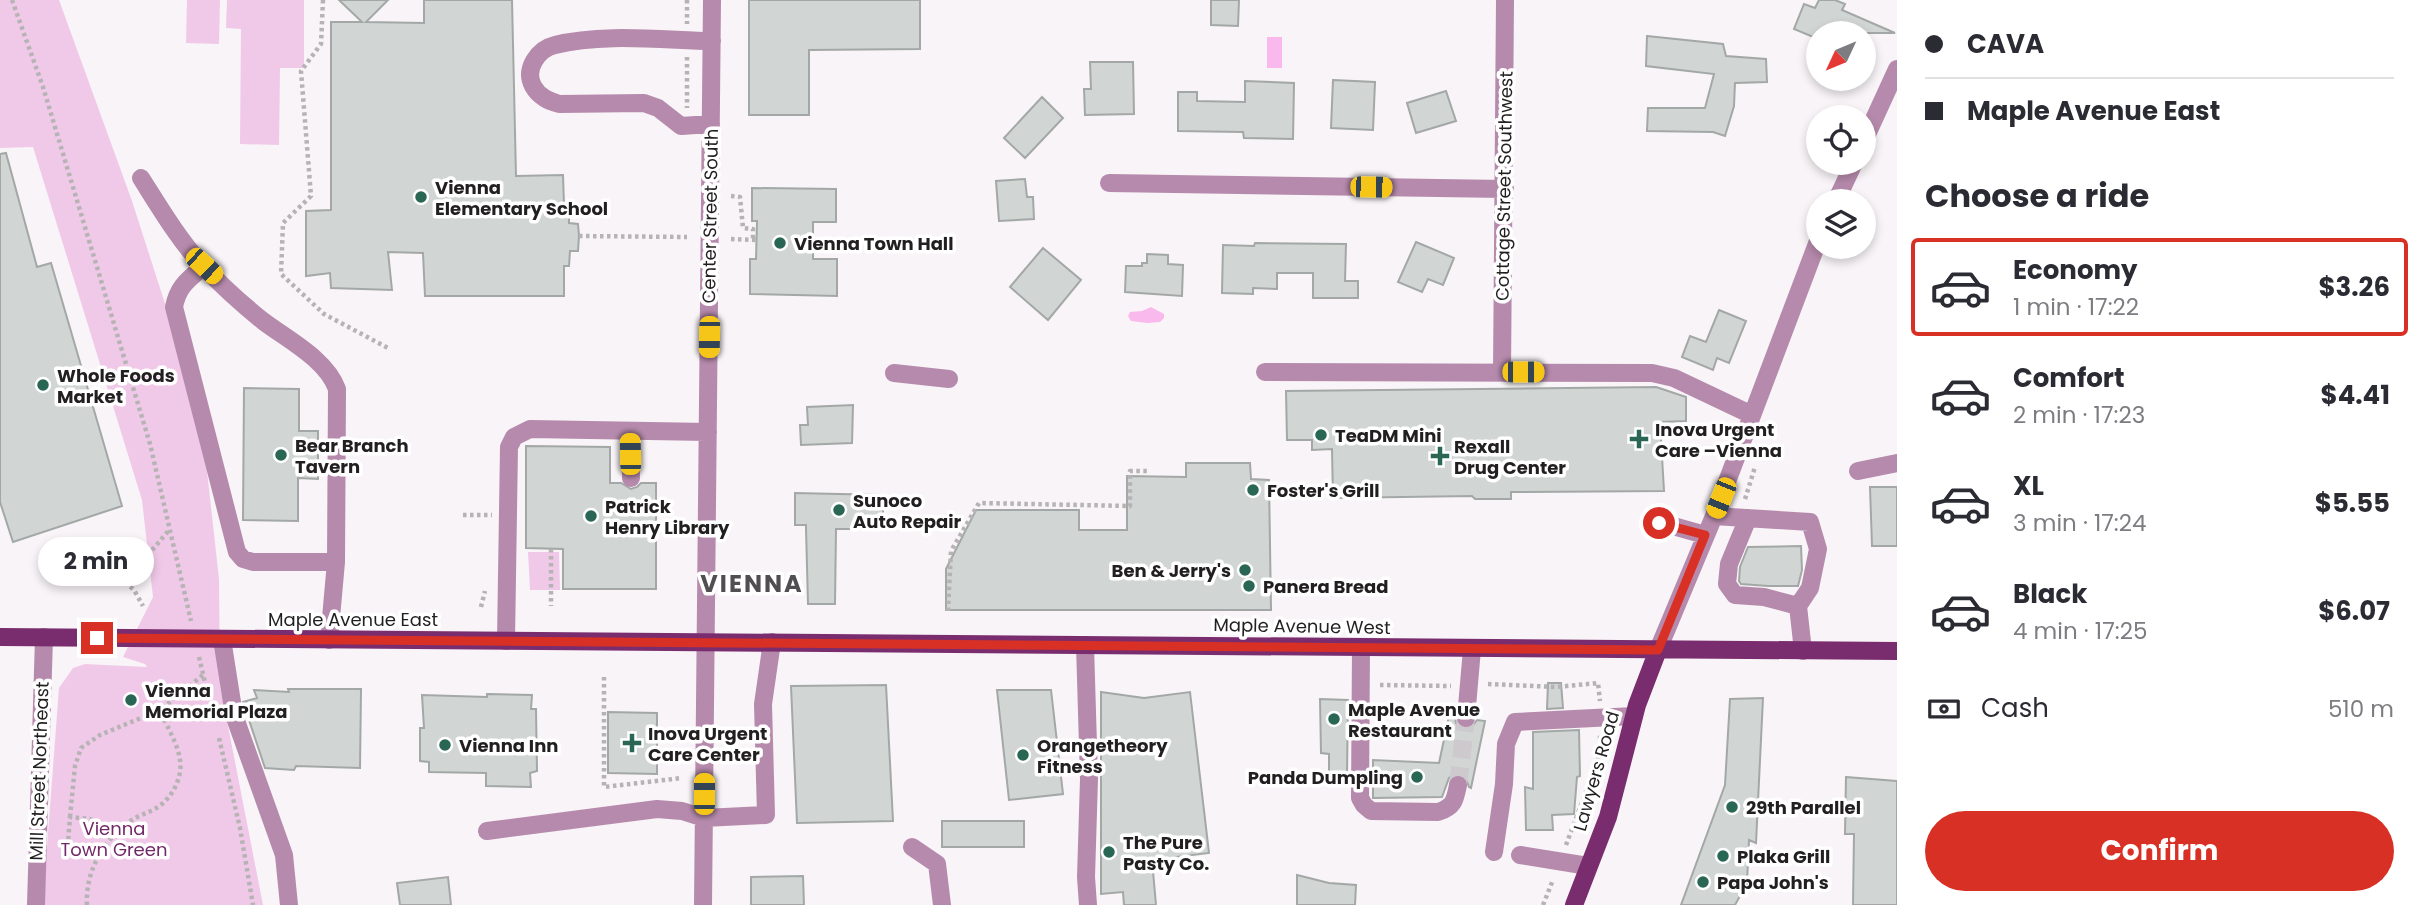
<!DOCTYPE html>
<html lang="en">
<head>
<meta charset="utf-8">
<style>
	:root { --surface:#fff; --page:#f2f2f3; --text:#2b2b33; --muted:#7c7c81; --line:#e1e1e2; --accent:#d93025 }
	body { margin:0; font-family:Poppins,sans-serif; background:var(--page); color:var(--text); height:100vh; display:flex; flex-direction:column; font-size:26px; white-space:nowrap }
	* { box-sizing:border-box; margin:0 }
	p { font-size:23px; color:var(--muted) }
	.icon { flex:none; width:38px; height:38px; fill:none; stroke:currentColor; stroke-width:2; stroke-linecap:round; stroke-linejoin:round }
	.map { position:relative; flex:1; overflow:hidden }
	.drawer { display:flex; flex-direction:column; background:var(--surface); width:525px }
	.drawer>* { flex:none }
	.guide { display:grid; align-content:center; height:154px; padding:0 28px; background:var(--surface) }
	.needle { width:46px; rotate:226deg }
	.fabs { position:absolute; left:1806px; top:21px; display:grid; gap:14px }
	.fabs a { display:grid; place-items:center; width:70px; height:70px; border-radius:50%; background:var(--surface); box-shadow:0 4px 10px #0003; font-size:35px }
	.end { position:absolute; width:32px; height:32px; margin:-16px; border:9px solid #d93025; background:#fff; box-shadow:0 0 0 4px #fff }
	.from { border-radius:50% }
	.bubble { position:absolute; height:49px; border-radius:24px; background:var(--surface); box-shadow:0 4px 10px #0003; font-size:23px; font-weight:700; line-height:49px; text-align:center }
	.car { position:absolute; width:21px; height:42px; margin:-21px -10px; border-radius:9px; box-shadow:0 0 5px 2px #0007; background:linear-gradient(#f5c518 24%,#345 0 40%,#f5c518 0 76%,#345 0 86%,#f5c518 0) }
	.guide b { display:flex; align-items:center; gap:24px; height:66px; font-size:26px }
	.guide b+b { border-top:2px solid var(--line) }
	.guide i { width:18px; height:18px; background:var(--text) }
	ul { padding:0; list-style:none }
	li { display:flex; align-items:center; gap:21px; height:98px; margin:0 14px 10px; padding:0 14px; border:4px solid transparent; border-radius:7px }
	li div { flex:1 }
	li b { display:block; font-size:26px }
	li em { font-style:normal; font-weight:700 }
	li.selected { border-color:var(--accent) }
	li>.icon { width:63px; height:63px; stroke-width:1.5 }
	h2 { padding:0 28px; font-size:32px; line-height:84px }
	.pay { display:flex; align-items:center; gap:18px; height:77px; padding:0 28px; font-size:26px }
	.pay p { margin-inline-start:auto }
	.action { display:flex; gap:14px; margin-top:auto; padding:14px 28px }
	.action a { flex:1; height:80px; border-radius:42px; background:var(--accent); color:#fff; font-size:28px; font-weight:700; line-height:80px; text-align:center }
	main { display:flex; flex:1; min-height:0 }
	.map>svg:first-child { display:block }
	.green { fill:#f1c9e8 }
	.water { fill:#fab9ec }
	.building { fill:#d1d6d4; stroke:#a3a8a6; stroke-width:2 }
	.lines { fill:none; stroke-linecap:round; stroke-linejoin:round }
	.minor-tunnel { stroke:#cdc9cc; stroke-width:18; stroke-dasharray:18 9; stroke-linecap:butt }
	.path { stroke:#b6b3b5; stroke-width:4.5; stroke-dasharray:3.5 3.5; stroke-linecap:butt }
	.minor { stroke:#b68aac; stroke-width:18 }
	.major { stroke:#7a2d6e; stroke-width:18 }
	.route { stroke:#d93025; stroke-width:9 }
	.poi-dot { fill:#296754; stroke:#fff; stroke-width:2.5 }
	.labels { text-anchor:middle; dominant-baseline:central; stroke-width:7; stroke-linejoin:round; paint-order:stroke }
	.street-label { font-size:18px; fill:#211f20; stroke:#fff }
	.poi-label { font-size:18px; font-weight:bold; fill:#211f20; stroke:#fff; text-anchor:start }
	.park-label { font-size:18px; fill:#712866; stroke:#fff }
	.district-label { font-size:24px; font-weight:bold; letter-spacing:2px; fill:#514e51; stroke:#fff }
</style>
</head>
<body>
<main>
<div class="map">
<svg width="1897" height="905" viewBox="0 0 1897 905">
	<rect width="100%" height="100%" fill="#f8f4f7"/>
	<path class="green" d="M0,0H59L132,201L169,316L203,435L219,579L220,685L263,905H45V873L59,688L73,668L85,664L147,667L145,664L123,657L153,597L142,500L33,147L0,148Z
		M187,0H220L219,44L186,43Z
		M227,0H304V68H280L279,145L240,144L241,29L226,28Z
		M528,552H559L560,590H530Z"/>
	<path class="water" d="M1267,37H1282V68H1267Z
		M1151,307L1164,314V318L1160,322L1147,323L1131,321L1128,316L1130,312L1142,311Z"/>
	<path class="building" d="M339,0H388L366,22L424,23V0H512L516,176L563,175L564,205L569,206V223L578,224L579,236L578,251H570L569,266H564V296H425L423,253L388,252L392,290L331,288L330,273L306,276V211L331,210V22H362Z
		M749,0H920V49L809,50V115H749Z
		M1211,0H1239L1238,26L1211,25Z
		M1819,0H1835L1845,4L1842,10L1895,33H1818V39L1794,29L1804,4L1815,8Z
		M1647,36L1723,44L1726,56L1766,59L1767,82L1735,83L1734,106L1725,136L1713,132L1647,131L1648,108H1705L1714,74L1646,66Z
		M1090,62H1133L1134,114L1085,115L1084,89H1091Z
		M1333,80L1375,82L1373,130L1331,128Z
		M1245,81L1294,83L1293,139L1244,138L1243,132L1178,131V92H1197V101L1245,102Z
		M1446,91L1456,121L1416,133L1407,103Z
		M1042,97L1063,118L1025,158L1004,138Z
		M6,153L37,267L51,263L122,506L13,542L0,502V154Z
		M1025,179L1027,197H1033L1034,219L999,221L996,181Z
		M752,188L836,189V222H813V259H837V296L750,294V259H756L757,221H752Z
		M1416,242L1454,258L1443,285L1428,279L1422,292L1398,282Z
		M1255,243L1346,244L1345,281H1358V298H1313V273H1277V289L1253,288V294L1222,293L1223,245L1254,246Z
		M1043,248L1081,280L1048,320L1010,287Z
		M1147,254L1168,255V264L1183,265L1182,296L1125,292L1126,266H1142V263H1147Z
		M1719,310L1746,321L1729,363L1717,358L1713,370L1682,357L1690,336L1706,342Z
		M1656,387L1686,397V421L1660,422L1664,491L1511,492V499H1475L1472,496L1333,498L1332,449L1312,450V440H1287L1286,391Z
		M244,388L299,389V431H318V479L298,478V521L243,520Z
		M853,405L852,443L801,445L800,425H808L807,407Z
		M526,446L610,447V483H621L631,489L637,487L641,483H656V589H563V549L526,548Z
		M1186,463H1250L1251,479L1269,480L1271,610H946V569L976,510H1079V530H1127V476L1186,477Z
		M1870,487H1897V546H1872Z
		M795,493L883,495V529H836L835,604H808L806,528V525H795Z
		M1801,546L1802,570L1798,586H1768L1741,584L1739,581L1740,567L1748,547Z
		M1548,683H1561L1563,708L1547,709Z
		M886,685L893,821L797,823L791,686Z
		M288,689H361L360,768L296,766L294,770L265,768L243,702L257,698L254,690L289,692Z
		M997,690H1051L1063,794L1009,800Z
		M1101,692L1144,698L1190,692L1209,853L1152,860L1156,905H1124L1123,892L1101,894Z
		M487,694L532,695L531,709H536L537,771L530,773L531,787L486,786V773L429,772V762L420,761V728H424L422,695L487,697Z
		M1763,698L1756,843L1749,840L1747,883L1735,905H1681L1725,785L1730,699Z
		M1320,699L1348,700L1347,773L1329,772V754L1321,753Z
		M608,712L657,713V774L608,773Z
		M1449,716L1455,717L1456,723L1464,729L1471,728L1477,720L1485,721L1471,788L1469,787L1465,776L1455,774L1449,778L1442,797L1373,798V760L1439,763Z
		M1579,730L1580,776L1577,777L1574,814L1552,815L1553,830H1526L1525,787L1533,789V732Z
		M1846,777L1897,781V905H1853L1854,834H1845Z
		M942,821H1024V847H942Z
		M1297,875L1329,883L1356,885L1355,905H1297Z
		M803,876L804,905H751V877Z
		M448,877L451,905H400L397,883Z"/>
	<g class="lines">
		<path class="minor-tunnel" d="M1458,785L1466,718"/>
		<path class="path" d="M12,0L43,87L150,444L191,621
			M323,0L321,44L301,71L311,196L283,223L281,274L324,314L388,348
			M687,0V24
			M687,57V108
			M731,196L740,197L743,228L753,229V240
			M579,236L687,237
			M731,239L757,240
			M1745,499L1755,467
			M463,515H492
			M551,549V606
			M124,569L142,562L170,529
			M125,582L134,590L143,606
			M481,607L485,591
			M948,611L951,551L979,503L1130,506V471H1149
			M199,657L209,699
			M604,677V787L682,778
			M1488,684L1556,687L1598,683L1600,701
			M1380,685L1451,686
			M219,738L240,828L253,905
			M70,817L75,766L81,748L100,735L160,710L203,675
			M1566,845L1600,754V734
			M63,852L68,843L70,817L90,819L117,833
			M87,905C85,872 103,841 129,822C138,815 149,813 158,807C172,798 183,777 180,760C178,744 166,725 160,710
			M1543,905L1553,880"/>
		<path class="minor" d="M711,124L681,126L658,108L644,103L559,104C549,101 539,97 533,86C524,69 538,49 555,45C601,33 663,40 712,41
			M1864,141L1897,69
			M141,178C160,208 179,240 203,266C221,285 243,305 263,321C288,340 326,359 337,389L336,562L329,640
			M1109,183L1505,189
			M1836,201L1854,163
			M204,266C188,280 178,286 174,307L237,552L243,559L253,562H336
			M1265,372L1652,373L1674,378L1752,415
			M1502,372L1505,0
			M894,373L949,379
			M630,431L631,478
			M1858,471L1897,463
			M1714,516L1810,522L1818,549L1810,588L1798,606L1803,651
			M1748,518L1729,564L1727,584L1735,595L1764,597L1798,606
			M1659,522L1705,535
			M222,639L234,715L284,855L289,905
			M506,641L509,447L514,437L530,429L708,432
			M1085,645L1089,779L1086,877L1088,905
			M1361,647L1360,798L1364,805L1371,811L1438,812C1454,807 1455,800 1458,785
			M1658,650L1714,516L1818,241
			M1466,718L1472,649
			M487,831L657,809L682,811L704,818L766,815L763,704L772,642
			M912,847L937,864L942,905
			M1494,852L1504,784L1506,744L1515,722L1634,716
			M1520,855L1588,866
			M36,905L44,637
			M703,905L712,0"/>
		<path class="major" d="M0,637L1897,651
			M1574,905L1608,817L1637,705L1658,650"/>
	</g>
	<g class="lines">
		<path class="route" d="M97,638L1658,650L1705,535L1659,523"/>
	</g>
	<g class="poi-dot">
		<circle cx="421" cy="197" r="7"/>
		<circle cx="780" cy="243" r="7"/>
		<circle cx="43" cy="385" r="7"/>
		<circle cx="1321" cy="435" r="7"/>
		<path d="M1635.5 428.5h7v7h7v7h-7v7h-7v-7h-7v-7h7z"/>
		<circle cx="281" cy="455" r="7"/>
		<path d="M1436.5 445.5h7v7h7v7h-7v7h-7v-7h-7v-7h7z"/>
		<circle cx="1253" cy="490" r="7"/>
		<circle cx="839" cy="510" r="7"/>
		<circle cx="591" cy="516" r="7"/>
		<circle cx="1245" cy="570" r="7"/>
		<circle cx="1249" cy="586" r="7"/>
		<circle cx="131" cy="700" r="7"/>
		<circle cx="1334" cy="719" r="7"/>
		<path d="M628.5 732.5h7v7h7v7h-7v7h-7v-7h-7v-7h7z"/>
		<circle cx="445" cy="745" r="7"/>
		<circle cx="1023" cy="755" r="7"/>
		<circle cx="1417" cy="777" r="7"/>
		<circle cx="1732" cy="807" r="7"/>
		<circle cx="1109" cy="852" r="7"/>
		<circle cx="1723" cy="856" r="7"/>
		<circle cx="1703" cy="882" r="7"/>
	</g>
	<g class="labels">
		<g class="street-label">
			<text transform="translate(1504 186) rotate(-89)">Cottage Street Southwest</text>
			<text transform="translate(710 216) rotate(-89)">Center Street South</text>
			<text x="353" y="619">Maple Avenue East</text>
			<text transform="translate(1302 626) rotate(1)">Maple Avenue West</text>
			<text transform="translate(39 771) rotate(-88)">Mill Street Northeast</text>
			<text transform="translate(1596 771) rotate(-74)">Lawyers Road</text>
		</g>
		<g class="poi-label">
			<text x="435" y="187">Vienna<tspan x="435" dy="21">Elementary School</tspan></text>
			<text x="794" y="243">Vienna Town Hall</text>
			<text x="57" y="375">Whole Foods<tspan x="57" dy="21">Market</tspan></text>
			<text x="1655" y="429">Inova Urgent<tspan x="1655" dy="21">Care –Vienna</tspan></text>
			<text x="1335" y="435">TeaDM Mini</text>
			<text x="295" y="445">Bear Branch<tspan x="295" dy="21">Tavern</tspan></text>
			<text x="1454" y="446">Rexall<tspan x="1454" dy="21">Drug Center</tspan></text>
			<text x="1267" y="490">Foster's Grill</text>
			<text x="853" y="500">Sunoco<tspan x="853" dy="21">Auto Repair</tspan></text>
			<text x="605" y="506">Patrick<tspan x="605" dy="21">Henry Library</tspan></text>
			<text x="1231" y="570" text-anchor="end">Ben &amp; Jerry's</text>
			<text x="1263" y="586">Panera Bread</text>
			<text x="145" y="690">Vienna<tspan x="145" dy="21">Memorial Plaza</tspan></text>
			<text x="1348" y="709">Maple Avenue<tspan x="1348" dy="21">Restaurant</tspan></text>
			<text x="648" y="733">Inova Urgent<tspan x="648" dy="21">Care Center</tspan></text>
			<text x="459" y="745">Vienna Inn</text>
			<text x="1037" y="745">Orangetheory<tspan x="1037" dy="21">Fitness</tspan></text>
			<text x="1403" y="777" text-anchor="end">Panda Dumpling</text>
			<text x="1746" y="807">29th Parallel</text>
			<text x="1123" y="842">The Pure<tspan x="1123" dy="21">Pasty Co.</tspan></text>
			<text x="1737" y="856">Plaka Grill</text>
			<text x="1717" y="882">Papa John's</text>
		</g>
		<g class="park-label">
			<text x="114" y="828">Vienna<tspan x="114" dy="21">Town Green</tspan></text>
		</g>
		<g class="district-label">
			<text x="752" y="583">VIENNA</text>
		</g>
	</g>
</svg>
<div class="fabs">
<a><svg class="needle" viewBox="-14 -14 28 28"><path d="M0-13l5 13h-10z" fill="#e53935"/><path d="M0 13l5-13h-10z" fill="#7c7c81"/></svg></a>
<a><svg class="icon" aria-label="locate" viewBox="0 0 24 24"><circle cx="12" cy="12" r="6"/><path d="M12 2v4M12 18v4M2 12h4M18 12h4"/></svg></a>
<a><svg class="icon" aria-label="layers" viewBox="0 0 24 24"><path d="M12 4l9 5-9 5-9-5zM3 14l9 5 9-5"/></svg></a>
</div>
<i class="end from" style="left:1659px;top:523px"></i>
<i class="end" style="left:97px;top:638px"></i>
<div class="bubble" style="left:38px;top:537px;width:116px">2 min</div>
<i class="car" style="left:1371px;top:187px;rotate:91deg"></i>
<i class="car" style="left:204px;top:266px;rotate:133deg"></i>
<i class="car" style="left:709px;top:337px;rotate:181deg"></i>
<i class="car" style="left:1523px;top:372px;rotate:90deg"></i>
<i class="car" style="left:630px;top:454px;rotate:359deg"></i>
<i class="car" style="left:1721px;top:498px;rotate:202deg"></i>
<i class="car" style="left:704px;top:794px;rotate:0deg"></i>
</div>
<section class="drawer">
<div class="guide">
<b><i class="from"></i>CAVA</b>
<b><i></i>Maple Avenue East</b>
</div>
<h2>Choose a ride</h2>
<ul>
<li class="selected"><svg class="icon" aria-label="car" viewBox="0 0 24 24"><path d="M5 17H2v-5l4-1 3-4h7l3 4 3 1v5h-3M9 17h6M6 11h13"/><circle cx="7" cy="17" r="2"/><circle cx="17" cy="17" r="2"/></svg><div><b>Economy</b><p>1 min · 17:22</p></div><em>$3.26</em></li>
<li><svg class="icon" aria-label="car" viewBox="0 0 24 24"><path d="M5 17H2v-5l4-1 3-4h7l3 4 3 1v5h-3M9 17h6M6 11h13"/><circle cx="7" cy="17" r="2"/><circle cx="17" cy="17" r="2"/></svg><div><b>Comfort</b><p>2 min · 17:23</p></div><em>$4.41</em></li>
<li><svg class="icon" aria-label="car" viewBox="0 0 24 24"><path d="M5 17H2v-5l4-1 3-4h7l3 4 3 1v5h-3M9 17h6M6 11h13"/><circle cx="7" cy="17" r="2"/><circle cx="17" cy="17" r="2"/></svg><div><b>XL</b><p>3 min · 17:24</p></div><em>$5.55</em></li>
<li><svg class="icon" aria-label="car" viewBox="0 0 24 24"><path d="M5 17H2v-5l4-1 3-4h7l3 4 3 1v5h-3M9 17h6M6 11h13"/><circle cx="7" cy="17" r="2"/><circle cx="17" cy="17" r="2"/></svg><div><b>Black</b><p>4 min · 17:25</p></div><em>$6.07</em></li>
</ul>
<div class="pay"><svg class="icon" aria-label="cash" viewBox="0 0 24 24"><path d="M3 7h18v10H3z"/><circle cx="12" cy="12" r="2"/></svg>Cash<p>510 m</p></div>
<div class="action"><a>Confirm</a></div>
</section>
</main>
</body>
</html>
